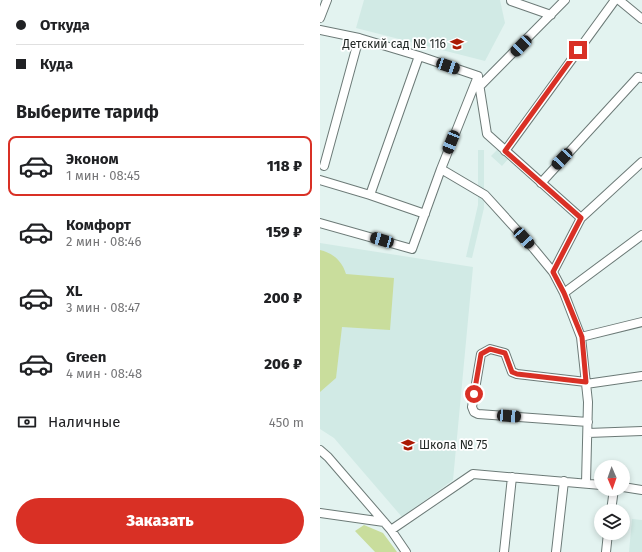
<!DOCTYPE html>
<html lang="ru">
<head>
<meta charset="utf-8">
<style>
	:root { --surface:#fff; --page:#f2f2f2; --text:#202124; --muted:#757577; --line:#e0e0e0; --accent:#d93025 }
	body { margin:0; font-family:"Fira Sans",sans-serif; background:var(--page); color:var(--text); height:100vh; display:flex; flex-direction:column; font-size:15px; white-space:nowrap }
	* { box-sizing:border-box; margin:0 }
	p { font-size:13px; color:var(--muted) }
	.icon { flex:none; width:22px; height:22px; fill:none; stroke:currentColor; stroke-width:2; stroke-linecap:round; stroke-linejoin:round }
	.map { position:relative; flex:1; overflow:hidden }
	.details { display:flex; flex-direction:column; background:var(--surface); width:320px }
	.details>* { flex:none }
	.banner { display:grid; align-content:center; height:88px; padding:0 16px; background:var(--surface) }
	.needle { width:26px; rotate:178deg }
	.controls { position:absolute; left:274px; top:460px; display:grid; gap:8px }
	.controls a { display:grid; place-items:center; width:36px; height:36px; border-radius:50%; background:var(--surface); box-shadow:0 2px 6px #0003; font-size:20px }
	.end { position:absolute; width:18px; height:18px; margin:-9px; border:5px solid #d93025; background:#fff; box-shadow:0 0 0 2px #fff }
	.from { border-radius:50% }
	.car { position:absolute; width:12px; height:24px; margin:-12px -6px; border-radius:5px; box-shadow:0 0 3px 1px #0007; background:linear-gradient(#222 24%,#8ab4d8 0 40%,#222 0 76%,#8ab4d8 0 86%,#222 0) }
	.banner b { display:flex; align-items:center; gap:14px; height:38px; font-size:15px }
	.banner b+b { border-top:1px solid var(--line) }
	.banner i { width:10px; height:10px; background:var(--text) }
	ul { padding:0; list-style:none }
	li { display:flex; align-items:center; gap:12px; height:60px; margin:0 8px 6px; padding:0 8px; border:2px solid transparent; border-radius:8px }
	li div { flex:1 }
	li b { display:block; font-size:15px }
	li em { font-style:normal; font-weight:800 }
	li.on { border-color:var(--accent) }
	li>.icon { width:36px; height:36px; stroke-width:1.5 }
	h2 { padding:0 16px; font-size:18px; line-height:48px }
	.pay { display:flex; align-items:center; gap:10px; height:44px; padding:0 16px; font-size:15px }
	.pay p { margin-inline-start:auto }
	.button { display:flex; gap:8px; margin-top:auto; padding:8px 16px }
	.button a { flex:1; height:46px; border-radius:24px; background:var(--accent); color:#fff; font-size:16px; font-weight:800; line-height:46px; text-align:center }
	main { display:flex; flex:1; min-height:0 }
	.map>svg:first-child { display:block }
	.built { fill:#d1eae5 }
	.green { fill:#c9dd9c }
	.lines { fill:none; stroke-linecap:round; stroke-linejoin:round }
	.minor-casing { stroke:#6c7a77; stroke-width:10 }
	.minor { stroke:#fff; stroke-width:8 }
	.route { stroke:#d93025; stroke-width:5 }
	.labels { text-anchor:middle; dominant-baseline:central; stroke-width:3.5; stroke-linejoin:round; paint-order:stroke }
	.poi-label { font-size:12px; fill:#1f2523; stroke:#fff; text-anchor:end }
</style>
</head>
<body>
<main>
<section class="details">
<div class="banner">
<b><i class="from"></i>Откуда</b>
<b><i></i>Куда</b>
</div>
<h2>Выберите тариф</h2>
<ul>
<li class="on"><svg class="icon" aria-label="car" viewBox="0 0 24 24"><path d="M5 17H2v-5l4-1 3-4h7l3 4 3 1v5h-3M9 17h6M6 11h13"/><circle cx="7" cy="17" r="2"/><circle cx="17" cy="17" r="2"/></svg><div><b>Эконом</b><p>1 мин · 08:45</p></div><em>118 ₽</em></li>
<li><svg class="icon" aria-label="car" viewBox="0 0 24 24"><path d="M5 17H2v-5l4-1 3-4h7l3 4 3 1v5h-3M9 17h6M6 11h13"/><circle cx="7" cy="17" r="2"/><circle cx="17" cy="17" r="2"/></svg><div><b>Комфорт</b><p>2 мин · 08:46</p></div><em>159 ₽</em></li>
<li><svg class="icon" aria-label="car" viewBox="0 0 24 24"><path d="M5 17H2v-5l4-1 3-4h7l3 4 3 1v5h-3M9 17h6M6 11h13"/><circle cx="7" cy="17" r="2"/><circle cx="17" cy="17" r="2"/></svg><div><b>XL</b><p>3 мин · 08:47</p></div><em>200 ₽</em></li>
<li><svg class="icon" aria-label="car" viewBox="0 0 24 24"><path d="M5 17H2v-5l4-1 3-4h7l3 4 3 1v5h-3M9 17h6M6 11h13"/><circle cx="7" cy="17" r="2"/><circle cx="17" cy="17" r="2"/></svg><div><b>Green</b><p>4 мин · 08:48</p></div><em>206 ₽</em></li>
</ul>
<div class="pay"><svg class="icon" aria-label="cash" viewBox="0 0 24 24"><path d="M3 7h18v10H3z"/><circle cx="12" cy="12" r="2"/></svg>Наличные<p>450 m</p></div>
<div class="button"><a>Заказать</a></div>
</section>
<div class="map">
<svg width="322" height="552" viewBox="0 0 322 552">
	<rect width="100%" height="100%" fill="#e3f3f0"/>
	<path class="built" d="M44,0H180L185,23L165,61L36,28Z
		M179,148L189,158L182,166L171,156Z
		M158,150H164V208L152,258L146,257L158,205Z
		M0,243L153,267L133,480L82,517L14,438L0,429Z
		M312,519L322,520V552H309Z"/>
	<path class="green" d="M0,250C13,253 22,261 26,274L74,278L70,330L22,327L16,378L0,392Z
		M44,525L63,533L77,552H55L35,531Z"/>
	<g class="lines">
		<g class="minor-casing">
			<path id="minor" d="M191,0V1L231,15
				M299,0L322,19
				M0,18L7,0
				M0,30L39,38
				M158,76L121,169L165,195L214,249L233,272L244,293L261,337L322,322
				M158,77L167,134L261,218
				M160,86L245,0
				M185,151L295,0
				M4,166L39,38L99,56
				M0,180L50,195L99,56L158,76
				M221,183L318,77L322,78
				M50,195L105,214
				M0,223L92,249L121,169
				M233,272L261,218L322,162
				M244,293L322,235
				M261,337L268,402L266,483
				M266,382L197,374L192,372L185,353L170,349L161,354L152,407L154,412L158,414L268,422
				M266,384L322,376
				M268,433L322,431
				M0,450L8,457L71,530L86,552
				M303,487L322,490
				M291,511L294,489
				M0,513L64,522
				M71,530L153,474L281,485
				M184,552L192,477
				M236,552L244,481
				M286,552L288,533"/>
		</g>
		<use href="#minor" class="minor"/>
	</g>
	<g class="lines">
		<path class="route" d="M154,394L161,354L170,349L185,353L192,372L197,374L266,382L262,337L244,293L233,272L261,218L185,151L258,50"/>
	</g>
	<defs>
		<g id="school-bare" transform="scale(1.08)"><path d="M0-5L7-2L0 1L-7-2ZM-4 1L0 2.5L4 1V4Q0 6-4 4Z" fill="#aa1a03" stroke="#fff" stroke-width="2.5" paint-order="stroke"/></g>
	</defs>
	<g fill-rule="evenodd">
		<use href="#school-bare" x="137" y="44"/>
		<use href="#school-bare" x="88" y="445"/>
	</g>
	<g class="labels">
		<g class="poi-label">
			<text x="126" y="44">Детский сад № 116</text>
			<text x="99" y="445" text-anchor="start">Школа № 75</text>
		</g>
	</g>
</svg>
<div class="controls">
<a><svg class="needle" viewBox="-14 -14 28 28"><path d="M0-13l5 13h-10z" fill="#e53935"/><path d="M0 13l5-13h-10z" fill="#757577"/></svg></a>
<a><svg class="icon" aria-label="layers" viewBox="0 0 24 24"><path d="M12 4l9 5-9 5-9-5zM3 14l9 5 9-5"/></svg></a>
</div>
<i class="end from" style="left:154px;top:394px"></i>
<i class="end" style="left:258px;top:50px"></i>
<i class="car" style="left:201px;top:46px;rotate:225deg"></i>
<i class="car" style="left:128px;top:66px;rotate:109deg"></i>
<i class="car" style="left:131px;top:142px;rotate:202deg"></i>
<i class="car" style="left:242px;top:159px;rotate:223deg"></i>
<i class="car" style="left:204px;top:238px;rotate:138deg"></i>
<i class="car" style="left:62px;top:240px;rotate:286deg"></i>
<i class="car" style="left:189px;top:416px;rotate:94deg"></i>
</div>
</main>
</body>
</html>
